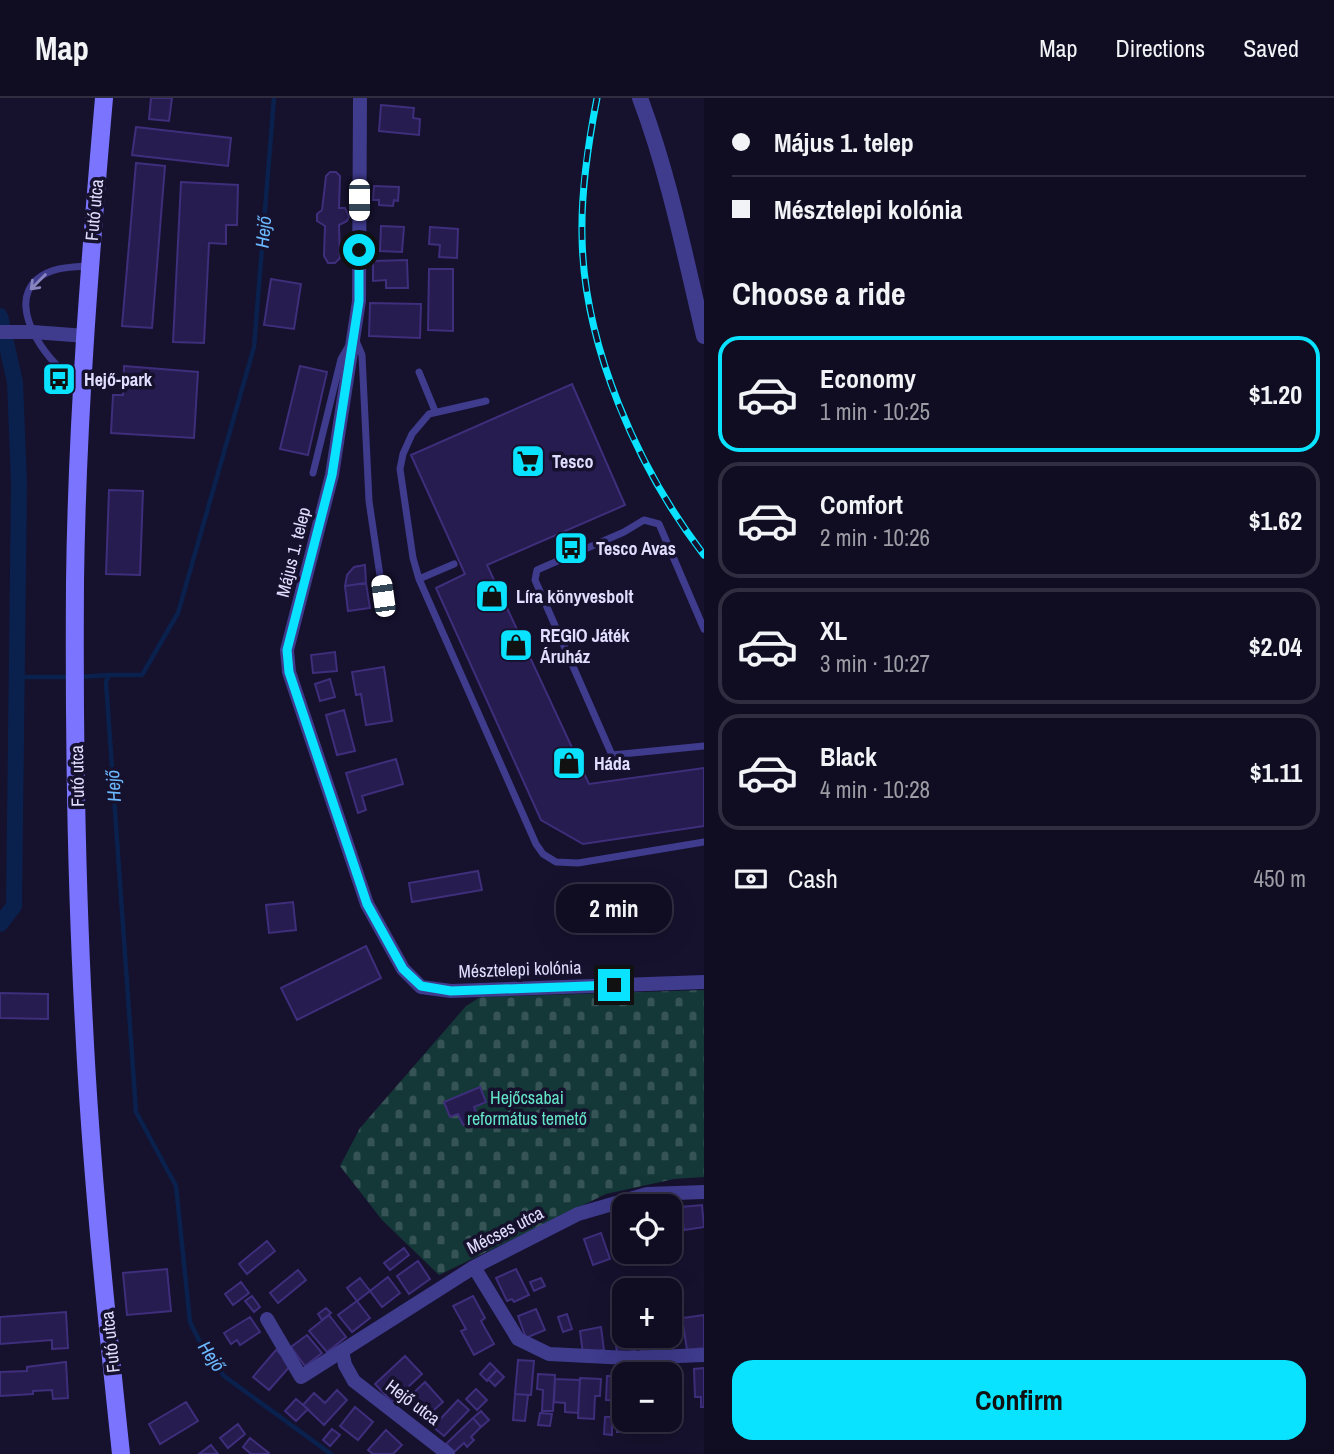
<!DOCTYPE html>
<html lang="en">
<head>
<meta charset="utf-8">
<style>
	:root { --surface:#100d22; --page:#19162a; --text:#f1f3f6; --muted:#9c9ca5; --line:#302d40; --accent:#09e3ff }
	body { margin:0; font-family:"Archivo Narrow",sans-serif; background:var(--page); color:var(--text); height:100vh; display:flex; flex-direction:column; font-size:26px; white-space:nowrap }
	* { box-sizing:border-box; margin:0 }
	p { font-size:23px; color:var(--muted) }
	.icon { flex:none; width:38px; height:38px; fill:none; stroke:currentColor; stroke-width:2; stroke-linecap:round; stroke-linejoin:round }
	.map { position:relative; flex:1; overflow:hidden }
	.details { display:flex; flex-direction:column; background:var(--surface); width:630px }
	.details>* { flex:none }
	.banner { display:grid; align-content:center; height:154px; padding:0 28px; background:var(--surface) }
	.tools { position:absolute; left:612px; top:1096px; display:grid; gap:14px }
	.tools a { display:grid; place-items:center; width:70px; height:70px; border-radius:14px; background:var(--surface); box-shadow:0 7px 28px #0002,0 0 0 2px var(--line); font-size:35px }
	.end { position:absolute; width:32px; height:32px; margin:-16px; border:9px solid #09e3ff; background:#111; box-shadow:0 0 0 4px #111 }
	.from { border-radius:50% }
	.bubble { position:absolute; height:49px; border-radius:21px; background:var(--surface); box-shadow:0 7px 28px #0002,0 0 0 2px var(--line); font-size:23px; font-weight:800; line-height:49px; text-align:center }
	.car { position:absolute; width:21px; height:42px; margin:-21px -10px; border-radius:9px; box-shadow:0 0 5px 2px #0007; background:linear-gradient(#fff 24%,#345 0 40%,#fff 0 76%,#345 0 86%,#fff 0) }
	.banner b { display:flex; align-items:center; gap:24px; height:66px; font-size:26px }
	.banner b+b { border-top:2px solid var(--line) }
	.banner i { width:18px; height:18px; background:var(--text) }
	ul { padding:0; list-style:none }
	li { display:flex; align-items:center; gap:21px; height:116px; margin:0 14px 10px; padding:0 14px; border:4px solid var(--line); border-radius:21px }
	li div { flex:1 }
	li b { display:block; font-size:26px }
	li em { font-style:normal; font-weight:800 }
	li.current { border-color:var(--accent) }
	li>.icon { width:63px; height:63px; stroke-width:1.5 }
	h2 { padding:0 28px; font-size:32px; line-height:84px }
	.pay { display:flex; align-items:center; gap:18px; height:77px; padding:0 28px; font-size:26px }
	.pay p { margin-inline-start:auto }
	.primary-button { display:flex; gap:14px; margin-top:auto; padding:14px 28px }
	.primary-button a { flex:1; height:80px; border-radius:21px; background:var(--accent); color:#111; font-size:28px; font-weight:800; line-height:80px; text-align:center }
	header { display:flex; align-items:center; gap:42px; box-sizing:border-box; height:98px; padding:0 35px; background:var(--surface); border-bottom:2px solid var(--line) }
	header strong { font-size:33px }
	nav { display:flex; gap:38px; margin-inline-start:auto; font-size:24px }
	main { display:flex; flex:1; min-height:0 }
	.map>svg:first-child { display:block }
	.cemetery { fill:url(#cemetery-stones) }
	.lines { fill:none; stroke-linecap:round; stroke-linejoin:round }
	.stream { stroke:#0a214e; stroke-width:4.5 }
	.canal { stroke:#0a214e; stroke-width:16 }
	.building { fill:#271c4f; stroke:#3e2e7b; stroke-width:2 }
	.service { stroke:#3f3b8d; stroke-width:7 }
	.minor { stroke:#3f3b8d; stroke-width:14 }
	.tertiary { stroke:#3f3b8d; stroke-width:16 }
	.secondary { stroke:#7a74ff; stroke-width:18 }
	.rail-casing { stroke:#09e3ff; stroke-width:7 }
	.rail { stroke:#16112d; stroke-width:4.5; stroke-dasharray:13; stroke-linecap:butt }
	.oneway { stroke:#8884c0 }
	.route { stroke:#09e3ff; stroke-width:9 }
	.labels { text-anchor:middle; dominant-baseline:central; stroke-width:7; stroke-linejoin:round; paint-order:stroke }
	.street-label { font-size:18px; fill:#e1ddff; stroke:#16112d }
	.poi-label { font-size:18px; font-weight:bold; fill:#e1ddff; stroke:#16112d; text-anchor:start }
	.park-label { font-size:18px; fill:#63e5c6; stroke:#16112d }
	.water-label { font-size:19px; font-style:italic; fill:#6bb8ff; stroke:#16112d }
</style>
</head>
<body>
<header>
<strong>Map</strong>
<nav><a>Map</a><a>Directions</a><a>Saved</a></nav>
</header>
<main>
<div class="map">
<svg width="704" height="1356" viewBox="0 0 704 1356">
	<defs>
		<pattern id="cemetery-stones" width="16" height="16" patternUnits="userSpaceOnUse" patternTransform="scale(1.75)"><rect width="16" height="16" fill="#143737"/><path d="M2 7V4a2 2 0 0 1 4 0v3zM10 15v-3a2 2 0 0 1 4 0v3z" fill="#365455"/></pattern>
	</defs>
	<rect width="100%" height="100%" fill="#16112d"/>
	<path class="cemetery" d="M704,892V1079L674,1081L606,1096L439,1177L382,1122L340,1068L360,1030L466,908L480,899Z"/>
	<g class="lines">
		<path class="stream" d="M274,0L254,249L178,515L142,577H109L106,584L136,1014L176,1088L190,1224L200,1244L224,1278L331,1356
			M16,579H70
			M79,579L109,577"/>
		<path class="canal" d="M0,218L15,284L19,386L14,808L0,826"/>
	</g>
	<path class="building" d="M151,0H172L169,23L149,21Z
		M381,7L414,10L413,20L420,21L419,37L379,33Z
		M136,29L231,40L228,68L132,57Z
		M136,65L165,68L152,230L122,228Z
		M330,74H336L340,78L339,110H345L349,119L347,123L339,127L340,160L335,165H328L324,158L325,128L317,123V116L322,112L326,78Z
		M181,84L238,87L237,127H226V146L209,145L204,245L173,244Z
		M374,88L399,89L398,103L394,102L393,108L379,107V102H373Z
		M381,128L404,129L402,154L380,153Z
		M430,129L458,131L457,160L439,159L440,147L429,146Z
		M407,162L408,190H386V182L373,183V163Z
		M429,171H453V233L428,232Z
		M271,181L301,186L294,231L264,227Z
		M370,205L421,206L420,240L369,238Z
		M124,268L198,274L194,340L111,335L113,297H123Z
		M300,268L327,274L308,357L280,351Z
		M572,286L625,407L487,467L589,686L704,670V728L583,746L541,722L436,490L465,476L411,357Z
		M109,392L143,393L140,477L106,476Z
		M365,467L366,485L345,488L347,477L354,469Z
		M366,485L370,510L348,513L345,488Z
		M335,554L337,573L313,575L311,557Z
		M384,569L392,623L366,627L361,596L356,597L352,574Z
		M330,581L335,599L320,603L315,586Z
		M344,612L355,653L337,657L326,617Z
		M396,661L403,686L362,698L366,712L358,715L346,675Z
		M478,773L482,792L412,804L409,785Z
		M293,804L296,832L269,835L266,807Z
		M366,848L381,880L297,922L281,890Z
		M0,895L48,896V921L0,920Z
		M480,989L486,1004L474,1009L479,1021L463,1027L458,1016L450,1019L444,1004Z
		M702,1107L704,1129L684,1132L681,1109Z
		M625,1125V1148L617,1150L611,1128Z
		M601,1135L610,1161L593,1167L584,1141Z
		M267,1143L275,1153L247,1176L239,1166Z
		M404,1150L409,1157L390,1172L384,1165Z
		M418,1163L430,1181L409,1196L397,1178Z
		M167,1171L171,1213L127,1217L123,1175Z
		M516,1171L529,1197L514,1204L512,1201L507,1203L496,1180Z
		M298,1172L306,1182L278,1205L270,1195Z
		M388,1179L400,1195L382,1209L370,1193Z
		M360,1180L370,1193L357,1203L347,1190Z
		M541,1180L545,1188L534,1193L530,1184Z
		M241,1184L249,1195L233,1207L225,1196Z
		M252,1198L260,1209L254,1214L245,1203Z
		M473,1198L485,1220L481,1223L494,1246L474,1257L461,1233L466,1231L453,1208Z
		M357,1203L370,1220L352,1234L338,1217Z
		M326,1210L331,1215L322,1222L318,1216Z
		M536,1211L545,1232L526,1240L518,1218Z
		M66,1214L68,1250L52,1251V1242L0,1246V1219Z
		M567,1216L572,1231L563,1234L558,1219Z
		M329,1217L346,1239L327,1254L309,1233Z
		M704,1217V1250L687,1252L682,1220Z
		M250,1219L260,1234L240,1247L237,1242L231,1246L224,1235Z
		M625,1219V1237L633,1239L635,1253L617,1255L614,1231L617,1230L616,1220Z
		M601,1229L604,1252L583,1256L580,1233Z
		M307,1237L322,1255L305,1268L291,1249Z
		M640,1237H663L664,1250L641,1252Z
		M276,1252L292,1266L269,1292L253,1279Z
		M405,1258L422,1276L392,1304L375,1286Z
		M518,1262L534,1263L531,1297L515,1296Z
		M66,1264L68,1300L53,1301L52,1292L33,1293V1296L0,1298V1274L27,1273V1269Z
		M490,1265L497,1272L487,1283L480,1276Z
		M704,1270V1309H701V1299H695L694,1271Z
		M497,1272L504,1279L495,1288L488,1281Z
		M538,1276L555,1277L553,1313H542L543,1292L537,1291Z
		M607,1278H625V1303L606,1302Z
		M670,1278H678V1302H670Z
		M580,1280L601,1281L600,1298H595L594,1321L578,1320Z
		M555,1281L580,1282L578,1315L565,1314V1305L554,1304Z
		M425,1284L443,1304L426,1319L409,1299Z
		M476,1291L487,1302L477,1312L466,1301Z
		M337,1292L347,1302L324,1327L303,1307L314,1295L325,1305Z
		M515,1296L528,1297L525,1323L513,1322Z
		M296,1301L308,1311L296,1323L285,1313Z
		M458,1302L469,1312L444,1338L433,1329Z
		M186,1304L198,1323L160,1346L149,1326Z
		M355,1309L373,1324L358,1342L340,1328Z
		M481,1313L489,1322L481,1329L473,1320Z
		M617,1313H625V1321H627V1325H637V1334H617Z
		M540,1315L552,1316L550,1328L538,1327Z
		M605,1319H612V1337L604,1336Z
		M473,1320L481,1329L471,1339L474,1342L467,1349L464,1345L454,1354L446,1346Z
		M238,1326L245,1336L228,1350L220,1340Z
		M332,1331L340,1337L330,1348L323,1342Z
		M386,1332L402,1347L393,1356H373L368,1352Z
		M250,1340L269,1355L268,1356H251L243,1349Z
		M211,1347L218,1356H199Z"/>
	<g class="lines">
		<path class="service" d="M356,243L362,257L369,403L383,498
			M419,274L435,313
			M80,286C52,271 5,211 36,182C51,169 70,169 88,168
			M486,303L429,316L412,336L403,356L400,371L413,460L419,481L536,746L543,756L556,764L578,765L704,744
			M313,375L341,261L348,249
			M419,481L454,466
			M704,531L659,426L644,422L624,434L537,472L535,482L612,657L704,648"/>
		<path class="minor" d="M360,0L359,203L332,377L287,552L289,574L367,806L403,871L421,889L451,893L704,884
			M0,234H33L86,238
			M474,1169L518,1241L549,1256L628,1260L704,1257
			M267,1221L301,1279L474,1169L578,1116L647,1096L704,1094
			M342,1253L345,1267L354,1283L448,1356"/>
		<path class="tertiary" d="M640,0C669,77 685,158 704,238"/>
		<path class="secondary" d="M104,0C90,161 77,322 75,484C74,632 76,780 84,927C91,1071 106,1214 121,1356"/>
		<g class="rail-casing">
			<path id="rail" d="M597,0C588,46 581,91 582,137C583,247 638,371 704,457"/>
		</g>
		<use href="#rail" class="rail"/>
	</g>
	<defs><path id="oneway-shaft" d="M-6 0H5M1.5-3L5.5 0L1.5 3" fill="none" stroke-width="1.6" stroke-linecap="round" stroke-linejoin="round" transform="scale(1.75)"/></defs>
	<use class="oneway" href="#oneway-shaft" transform="translate(38 184) rotate(135)"/>
	<g class="lines">
		<path class="route" d="M359,152V203L332,377L287,552L289,574L367,806L403,871L421,888L451,893L614,887"/>
	</g>
	<defs>
		<g id="bus-square" transform="scale(1.75)"><rect x="-9" y="-9" width="18" height="18" rx="4" fill="#09e3ff" stroke="#16112d"/><path d="M-5-6H5V4H4V6H2V4H-2V6H-4V4H-5ZM-3.5-4V0h7V-4ZM-3.5 1.2v1.5H-2V1.2ZM2 1.2v1.5H3.5V1.2Z" fill="#111"/></g>
		<g id="supermarket-square" transform="scale(1.75)"><rect x="-9" y="-9" width="18" height="18" rx="4" fill="#09e3ff" stroke="#16112d"/><path d="M-6-5.5h2.5l.6 2H6L4.5 2H-2.5L-4.4-4H-6ZM-1.5 3.2a1.3 1.3 0 1 0 .1 0ZM3 3.2a1.3 1.3 0 1 0 .1 0Z" fill="#111"/></g>
		<g id="shop-square" transform="scale(1.75)"><rect x="-9" y="-9" width="18" height="18" rx="4" fill="#09e3ff" stroke="#16112d"/><path d="M-5-2.5h2.3a2.7 3.5 0 0 1 5.4 0H5L5.5 6h-11ZM-1.5-2.5h3a1.5 2.3 0 0 0-3 0Z" fill="#111"/></g>
	</defs>
	<g fill-rule="evenodd">
		<use href="#bus-square" x="59" y="281"/>
		<use href="#supermarket-square" x="528" y="363"/>
		<use href="#bus-square" x="571" y="450"/>
		<use href="#shop-square" x="492" y="498"/>
		<use href="#shop-square" x="516" y="547"/>
		<use href="#shop-square" x="569" y="665"/>
	</g>
	<g class="labels">
		<g class="street-label">
			<text transform="translate(94 112) rotate(-85)">Futó utca</text>
			<text transform="translate(293 454) rotate(-76)">Május 1. telep</text>
			<text transform="translate(77 678) rotate(-91)">Futó utca</text>
			<text transform="translate(520 871) rotate(-2)">Mésztelepi kolónia</text>
			<text transform="translate(505 1132) rotate(-27)">Mécses utca</text>
			<text transform="translate(110 1244) rotate(-96)">Futó utca</text>
			<text transform="translate(413 1304) rotate(37)">Hejő utca</text>
		</g>
		<g class="poi-label">
			<text x="84" y="281">Hejő-park</text>
			<text x="552" y="363">Tesco</text>
			<text x="596" y="450">Tesco Avas</text>
			<text x="516" y="498">Líra könyvesbolt</text>
			<text x="540" y="537">REGIO Játék<tspan x="540" dy="21">Áruház</tspan></text>
			<text x="594" y="665">Háda</text>
		</g>
		<g class="park-label">
			<text x="527" y="999">Hejőcsabai<tspan x="527" dy="21">református temető</tspan></text>
		</g>
		<g class="water-label">
			<text transform="translate(263 134) rotate(-85)">Hejő</text>
			<text transform="translate(113 688) rotate(-94)">Hejő</text>
			<text transform="translate(212 1258) rotate(56)">Hejő</text>
		</g>
	</g>
</svg>
<div class="tools">
<a><svg class="icon" aria-label="locate" viewBox="0 0 24 24"><circle cx="12" cy="12" r="6"/><path d="M12 2v4M12 18v4M2 12h4M18 12h4"/></svg></a>
<a>+</a>
<a>−</a>
</div>
<i class="end from" style="left:359px;top:152px"></i>
<i class="end" style="left:614px;top:887px"></i>
<div class="bubble" style="left:556px;top:786px;width:116px">2 min</div>
<i class="car" style="left:359px;top:102px;rotate:180deg"></i>
<i class="car" style="left:383px;top:498px;rotate:352deg"></i>
</div>
<section class="details">
<div class="banner">
<b><i class="from"></i>Május 1. telep</b>
<b><i></i>Mésztelepi kolónia</b>
</div>
<h2>Choose a ride</h2>
<ul>
<li class="current"><svg class="icon" aria-label="car" viewBox="0 0 24 24"><path d="M5 17H2v-5l4-1 3-4h7l3 4 3 1v5h-3M9 17h6M6 11h13"/><circle cx="7" cy="17" r="2"/><circle cx="17" cy="17" r="2"/></svg><div><b>Economy</b><p>1 min · 10:25</p></div><em>$1.20</em></li>
<li><svg class="icon" aria-label="car" viewBox="0 0 24 24"><path d="M5 17H2v-5l4-1 3-4h7l3 4 3 1v5h-3M9 17h6M6 11h13"/><circle cx="7" cy="17" r="2"/><circle cx="17" cy="17" r="2"/></svg><div><b>Comfort</b><p>2 min · 10:26</p></div><em>$1.62</em></li>
<li><svg class="icon" aria-label="car" viewBox="0 0 24 24"><path d="M5 17H2v-5l4-1 3-4h7l3 4 3 1v5h-3M9 17h6M6 11h13"/><circle cx="7" cy="17" r="2"/><circle cx="17" cy="17" r="2"/></svg><div><b>XL</b><p>3 min · 10:27</p></div><em>$2.04</em></li>
<li><svg class="icon" aria-label="car" viewBox="0 0 24 24"><path d="M5 17H2v-5l4-1 3-4h7l3 4 3 1v5h-3M9 17h6M6 11h13"/><circle cx="7" cy="17" r="2"/><circle cx="17" cy="17" r="2"/></svg><div><b>Black</b><p>4 min · 10:28</p></div><em>$1.11</em></li>
</ul>
<div class="pay"><svg class="icon" aria-label="cash" viewBox="0 0 24 24"><path d="M3 7h18v10H3z"/><circle cx="12" cy="12" r="2"/></svg>Cash<p>450 m</p></div>
<div class="primary-button"><a>Confirm</a></div>
</section>
</main>
</body>
</html>
